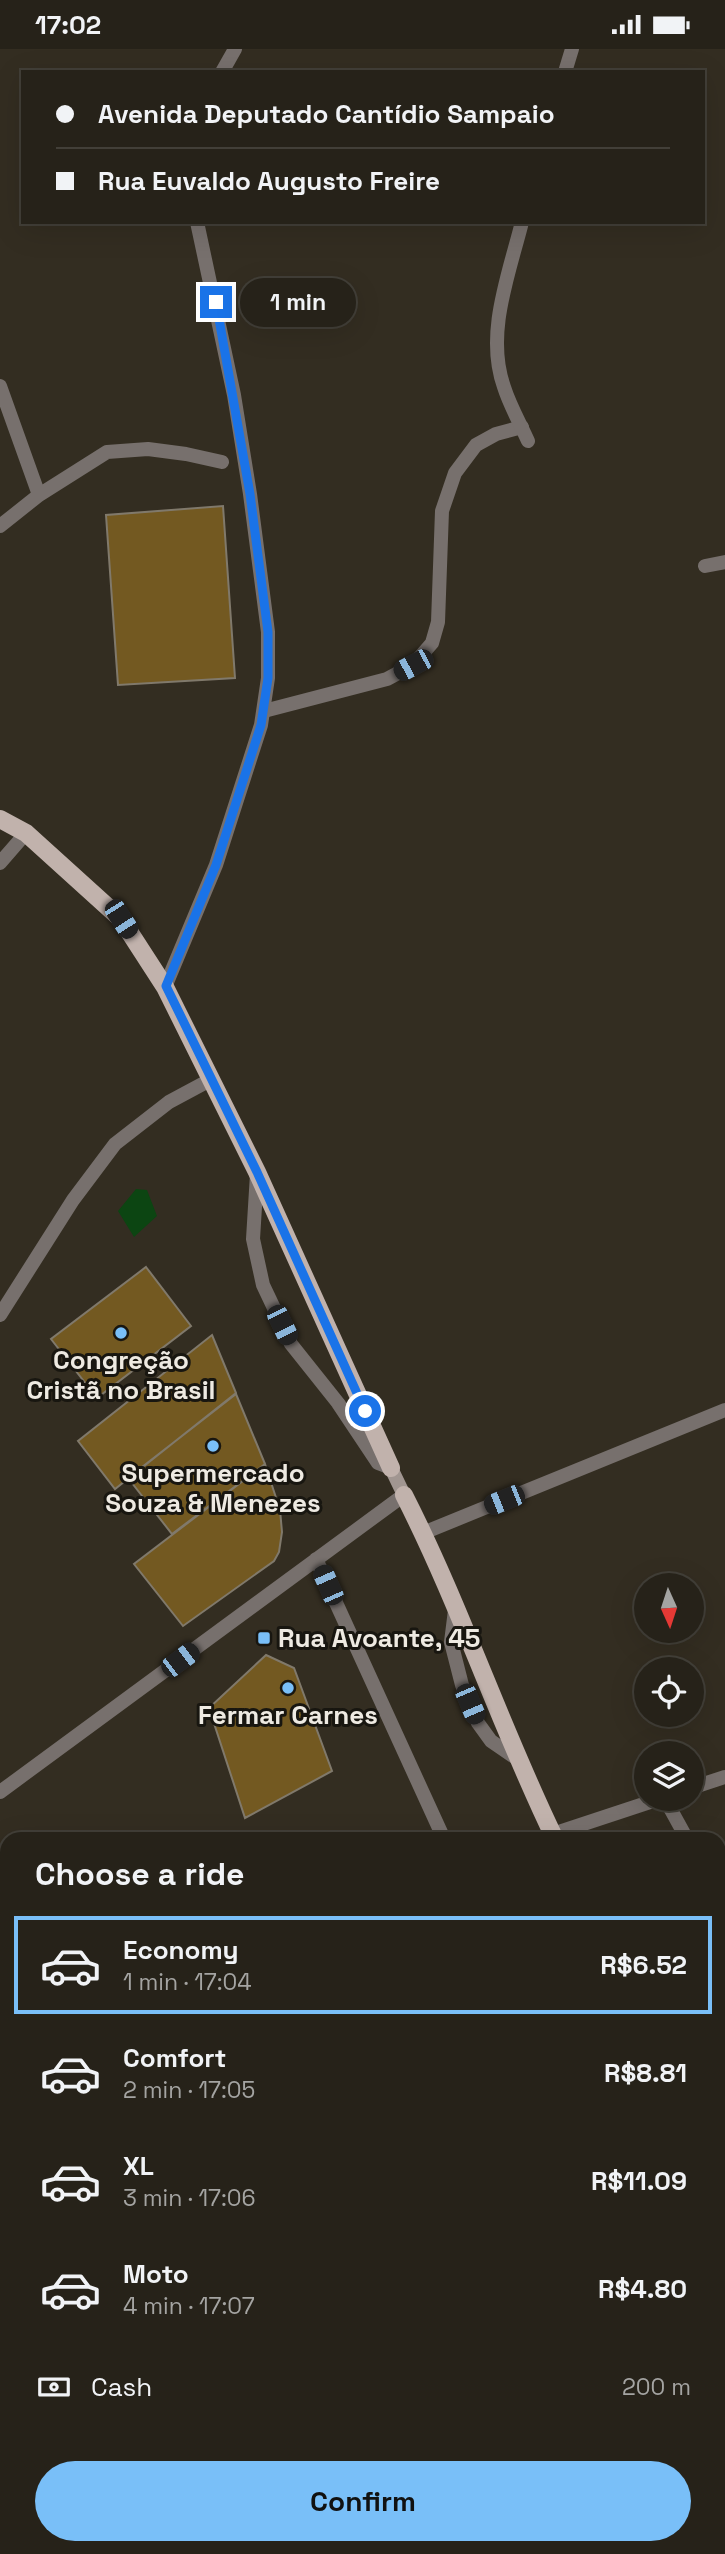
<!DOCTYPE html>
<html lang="en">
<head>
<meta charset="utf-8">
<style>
	:root { --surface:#262219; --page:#322f26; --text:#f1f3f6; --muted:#a4a4a2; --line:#423f38; --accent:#79bff8 }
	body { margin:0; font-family:"Space Grotesk",sans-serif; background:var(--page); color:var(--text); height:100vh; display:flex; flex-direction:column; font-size:26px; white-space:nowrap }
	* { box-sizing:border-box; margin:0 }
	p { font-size:23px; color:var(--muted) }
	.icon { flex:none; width:38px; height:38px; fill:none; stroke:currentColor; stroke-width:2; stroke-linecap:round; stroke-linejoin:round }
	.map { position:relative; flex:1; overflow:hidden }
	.sheet { position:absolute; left:0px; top:1783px; width:726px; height:723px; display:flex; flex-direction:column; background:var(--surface); border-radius:21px 21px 0 0; box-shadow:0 7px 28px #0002,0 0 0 2px var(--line) }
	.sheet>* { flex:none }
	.top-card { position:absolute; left:21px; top:21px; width:684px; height:154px; border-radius:0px; box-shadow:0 7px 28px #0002,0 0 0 2px var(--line); display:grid; align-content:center; height:154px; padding:0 35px; background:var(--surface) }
	.needle { width:46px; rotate:177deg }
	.tools { position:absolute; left:634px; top:1524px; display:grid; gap:14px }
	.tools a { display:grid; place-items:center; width:70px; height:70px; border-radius:50%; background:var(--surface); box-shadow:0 7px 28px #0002,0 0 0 2px var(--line); font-size:35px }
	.end { position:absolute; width:32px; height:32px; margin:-16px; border:9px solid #1a73e8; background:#fff; box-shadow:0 0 0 4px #fff }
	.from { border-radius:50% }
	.bubble { position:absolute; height:49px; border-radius:24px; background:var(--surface); box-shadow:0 7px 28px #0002,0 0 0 2px var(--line); font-size:23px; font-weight:600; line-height:49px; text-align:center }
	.car { position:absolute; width:21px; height:42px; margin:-21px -10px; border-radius:9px; box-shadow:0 0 5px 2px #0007; background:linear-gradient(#222 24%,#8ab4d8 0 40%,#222 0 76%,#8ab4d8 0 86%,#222 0) }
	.top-card b { display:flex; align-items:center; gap:24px; height:66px; font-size:26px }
	.top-card b+b { border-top:2px solid var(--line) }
	.top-card i { width:18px; height:18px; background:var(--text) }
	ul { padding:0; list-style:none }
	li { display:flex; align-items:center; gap:21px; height:98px; margin:0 14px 10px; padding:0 21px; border:4px solid transparent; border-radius:0px }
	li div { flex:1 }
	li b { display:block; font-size:26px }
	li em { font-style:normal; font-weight:600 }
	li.active { border-color:var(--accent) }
	li>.icon { width:63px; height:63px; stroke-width:1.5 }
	h2 { padding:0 35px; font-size:32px; line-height:84px }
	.pay { display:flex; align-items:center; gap:18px; height:77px; padding:0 35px; font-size:26px }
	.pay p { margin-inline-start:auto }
	.cta { display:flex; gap:14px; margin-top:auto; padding:14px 35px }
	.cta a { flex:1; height:80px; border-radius:42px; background:var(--accent); color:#111; font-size:28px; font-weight:600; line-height:80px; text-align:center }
	.status { display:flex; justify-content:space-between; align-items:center; height:49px; padding:0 35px; background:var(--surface); direction:ltr }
	.status svg { height:19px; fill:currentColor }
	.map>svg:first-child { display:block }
	.green { fill:#0c4512 }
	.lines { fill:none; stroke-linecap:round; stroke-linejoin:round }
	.stream { stroke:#002126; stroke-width:10 }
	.building { fill:#735921; stroke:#80796b; stroke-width:2 }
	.service { stroke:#77706d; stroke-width:14 }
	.pedestrian { stroke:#77706d; stroke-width:14 }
	.minor { stroke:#77706d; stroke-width:14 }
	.tertiary { stroke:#77706d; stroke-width:14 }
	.secondary { stroke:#a19691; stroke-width:14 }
	.primary { stroke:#c1b2ac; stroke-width:18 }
	.route { stroke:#1a73e8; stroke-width:9 }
	.poi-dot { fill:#79bff8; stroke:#181610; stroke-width:2.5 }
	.labels { text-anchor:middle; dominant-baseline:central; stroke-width:6; stroke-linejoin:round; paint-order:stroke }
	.poi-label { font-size:26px; font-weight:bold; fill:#eeeae2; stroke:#181610 }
</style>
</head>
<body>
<div class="status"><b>17:02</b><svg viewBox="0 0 49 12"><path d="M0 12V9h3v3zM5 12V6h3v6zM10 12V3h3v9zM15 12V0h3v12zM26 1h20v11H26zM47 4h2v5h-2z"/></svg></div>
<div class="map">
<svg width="725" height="2505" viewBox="0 0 725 2505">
	<rect width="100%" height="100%" fill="#332d21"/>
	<path class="green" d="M136,1140L147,1141L157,1167L134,1188L118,1162Z
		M0,2270L7,2274V2446L0,2443Z
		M163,2499H585L587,2505H180Z"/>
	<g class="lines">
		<path class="stream" d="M719,2087L725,2084
			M0,2350L7,2353
			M378,2499L384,2505"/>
	</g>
	<path class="building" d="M223,457L235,629L118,636L106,466Z
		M146,1218L191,1277L97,1349L51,1290Z
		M212,1286L236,1344L115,1440L78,1392Z
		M236,1345L265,1415L172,1485L128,1429Z
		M265,1415L280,1461L282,1483L279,1503L274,1512L183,1577L134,1515Z
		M266,1606L294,1619L332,1722L245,1769L209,1659Z"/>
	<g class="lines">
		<path class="service" d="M0,337L39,446
			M0,477L39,446L107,403L148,400L186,405L222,413
			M264,662L387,630L413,616L432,594L438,573L442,462L455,424L476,396L496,385L522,378
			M257,1125L253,1190L263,1236L291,1295L338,1354L378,1414L391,1419
			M423,1484L725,1361
			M455,1561L451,1593L462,1636L478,1674L491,1692L516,1709"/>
		<path class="pedestrian" d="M522,2499L524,2505"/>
		<path class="minor" d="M222,23L235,0
			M565,23L572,0
			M522,173C509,225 485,285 504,338C510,357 520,374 528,392
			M705,517L725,513
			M0,814L26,784
			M165,938L216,816L261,676L268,629V583L250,445L234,346L197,173
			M316,1510L444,1790
			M691,1739L725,1728
			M0,1743L404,1446
			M665,1750L687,1790
			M546,1790L553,1785L659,1750
			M0,1833L7,1843
			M719,1851L723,1858L719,1881
			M719,1987L725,1984
			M719,2168L725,2173
			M0,2264L7,2266
			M719,2364L725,2365"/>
		<path class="tertiary" d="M0,1266L73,1151L115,1095L169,1053L210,1031
			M0,2467L7,2469
			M158,2499L179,2505"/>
		<path class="secondary" d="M391,1419L404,1446"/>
		<path class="primary" d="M0,770L26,784L121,870L165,938L257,1123L391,1419
			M404,1446C461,1558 500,1677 555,1790
			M702,2499L704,2505"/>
	</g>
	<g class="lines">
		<path class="route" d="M216,253L250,445L268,583V629L261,676L216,816L166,937L257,1123L365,1362"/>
	</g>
	<g class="poi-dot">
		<circle cx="121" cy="1284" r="7"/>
		<circle cx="213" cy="1397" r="7"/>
		<rect x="257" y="1582" width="14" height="14" rx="3.5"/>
		<circle cx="288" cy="1639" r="7"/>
	</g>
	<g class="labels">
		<g class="poi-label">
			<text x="121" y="1311">Congreção<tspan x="121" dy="30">Cristã no Brasil</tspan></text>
			<text x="213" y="1424">Supermercado<tspan x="213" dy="30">Souza &amp; Menezes</tspan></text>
			<text x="278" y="1589" text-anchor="start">Rua Avoante, 45</text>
			<text x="288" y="1666">Fermar Carnes</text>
		</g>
	</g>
</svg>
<div class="tools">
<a><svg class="needle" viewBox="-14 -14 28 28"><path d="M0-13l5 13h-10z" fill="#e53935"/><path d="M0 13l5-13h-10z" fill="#a4a4a2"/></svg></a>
<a><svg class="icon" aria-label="locate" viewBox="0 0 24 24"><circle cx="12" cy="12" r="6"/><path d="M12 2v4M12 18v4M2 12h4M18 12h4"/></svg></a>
<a><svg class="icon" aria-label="layers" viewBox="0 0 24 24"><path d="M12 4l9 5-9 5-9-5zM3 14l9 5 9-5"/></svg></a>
</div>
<i class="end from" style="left:365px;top:1362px"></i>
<i class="end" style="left:216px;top:253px"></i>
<div class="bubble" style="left:240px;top:229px;width:116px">1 min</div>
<i class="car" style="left:413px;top:616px;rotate:242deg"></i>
<i class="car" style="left:121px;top:870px;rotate:147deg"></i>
<i class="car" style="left:282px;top:1276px;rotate:154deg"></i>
<i class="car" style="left:504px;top:1451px;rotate:248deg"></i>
<i class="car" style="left:328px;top:1536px;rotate:336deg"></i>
<i class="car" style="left:180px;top:1611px;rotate:53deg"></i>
<i class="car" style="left:470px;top:1655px;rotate:157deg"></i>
<div class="top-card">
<b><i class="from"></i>Avenida Deputado Cantídio Sampaio</b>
<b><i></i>Rua Euvaldo Augusto Freire</b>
</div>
<section class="sheet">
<h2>Choose a ride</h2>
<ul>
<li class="active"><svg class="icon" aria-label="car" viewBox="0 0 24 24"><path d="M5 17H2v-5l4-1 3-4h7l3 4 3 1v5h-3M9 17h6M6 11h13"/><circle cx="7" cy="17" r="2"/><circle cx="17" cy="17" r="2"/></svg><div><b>Economy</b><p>1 min · 17:04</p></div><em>R$6.52</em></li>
<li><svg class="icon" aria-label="car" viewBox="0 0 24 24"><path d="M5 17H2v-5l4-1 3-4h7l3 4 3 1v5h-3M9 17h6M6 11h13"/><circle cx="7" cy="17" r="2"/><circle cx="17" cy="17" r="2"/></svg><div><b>Comfort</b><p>2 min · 17:05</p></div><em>R$8.81</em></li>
<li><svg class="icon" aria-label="car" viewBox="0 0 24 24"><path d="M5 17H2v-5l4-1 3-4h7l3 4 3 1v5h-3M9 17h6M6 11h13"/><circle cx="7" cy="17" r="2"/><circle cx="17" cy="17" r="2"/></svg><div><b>XL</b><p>3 min · 17:06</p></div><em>R$11.09</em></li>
<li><svg class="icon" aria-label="car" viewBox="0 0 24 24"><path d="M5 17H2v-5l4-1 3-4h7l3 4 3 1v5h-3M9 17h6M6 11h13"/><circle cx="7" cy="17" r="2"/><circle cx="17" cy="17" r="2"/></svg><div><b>Moto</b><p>4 min · 17:07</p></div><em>R$4.80</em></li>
</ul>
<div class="pay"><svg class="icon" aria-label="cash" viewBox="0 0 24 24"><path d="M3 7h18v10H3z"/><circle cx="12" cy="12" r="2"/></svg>Cash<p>200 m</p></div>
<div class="cta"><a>Confirm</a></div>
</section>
</div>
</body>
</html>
